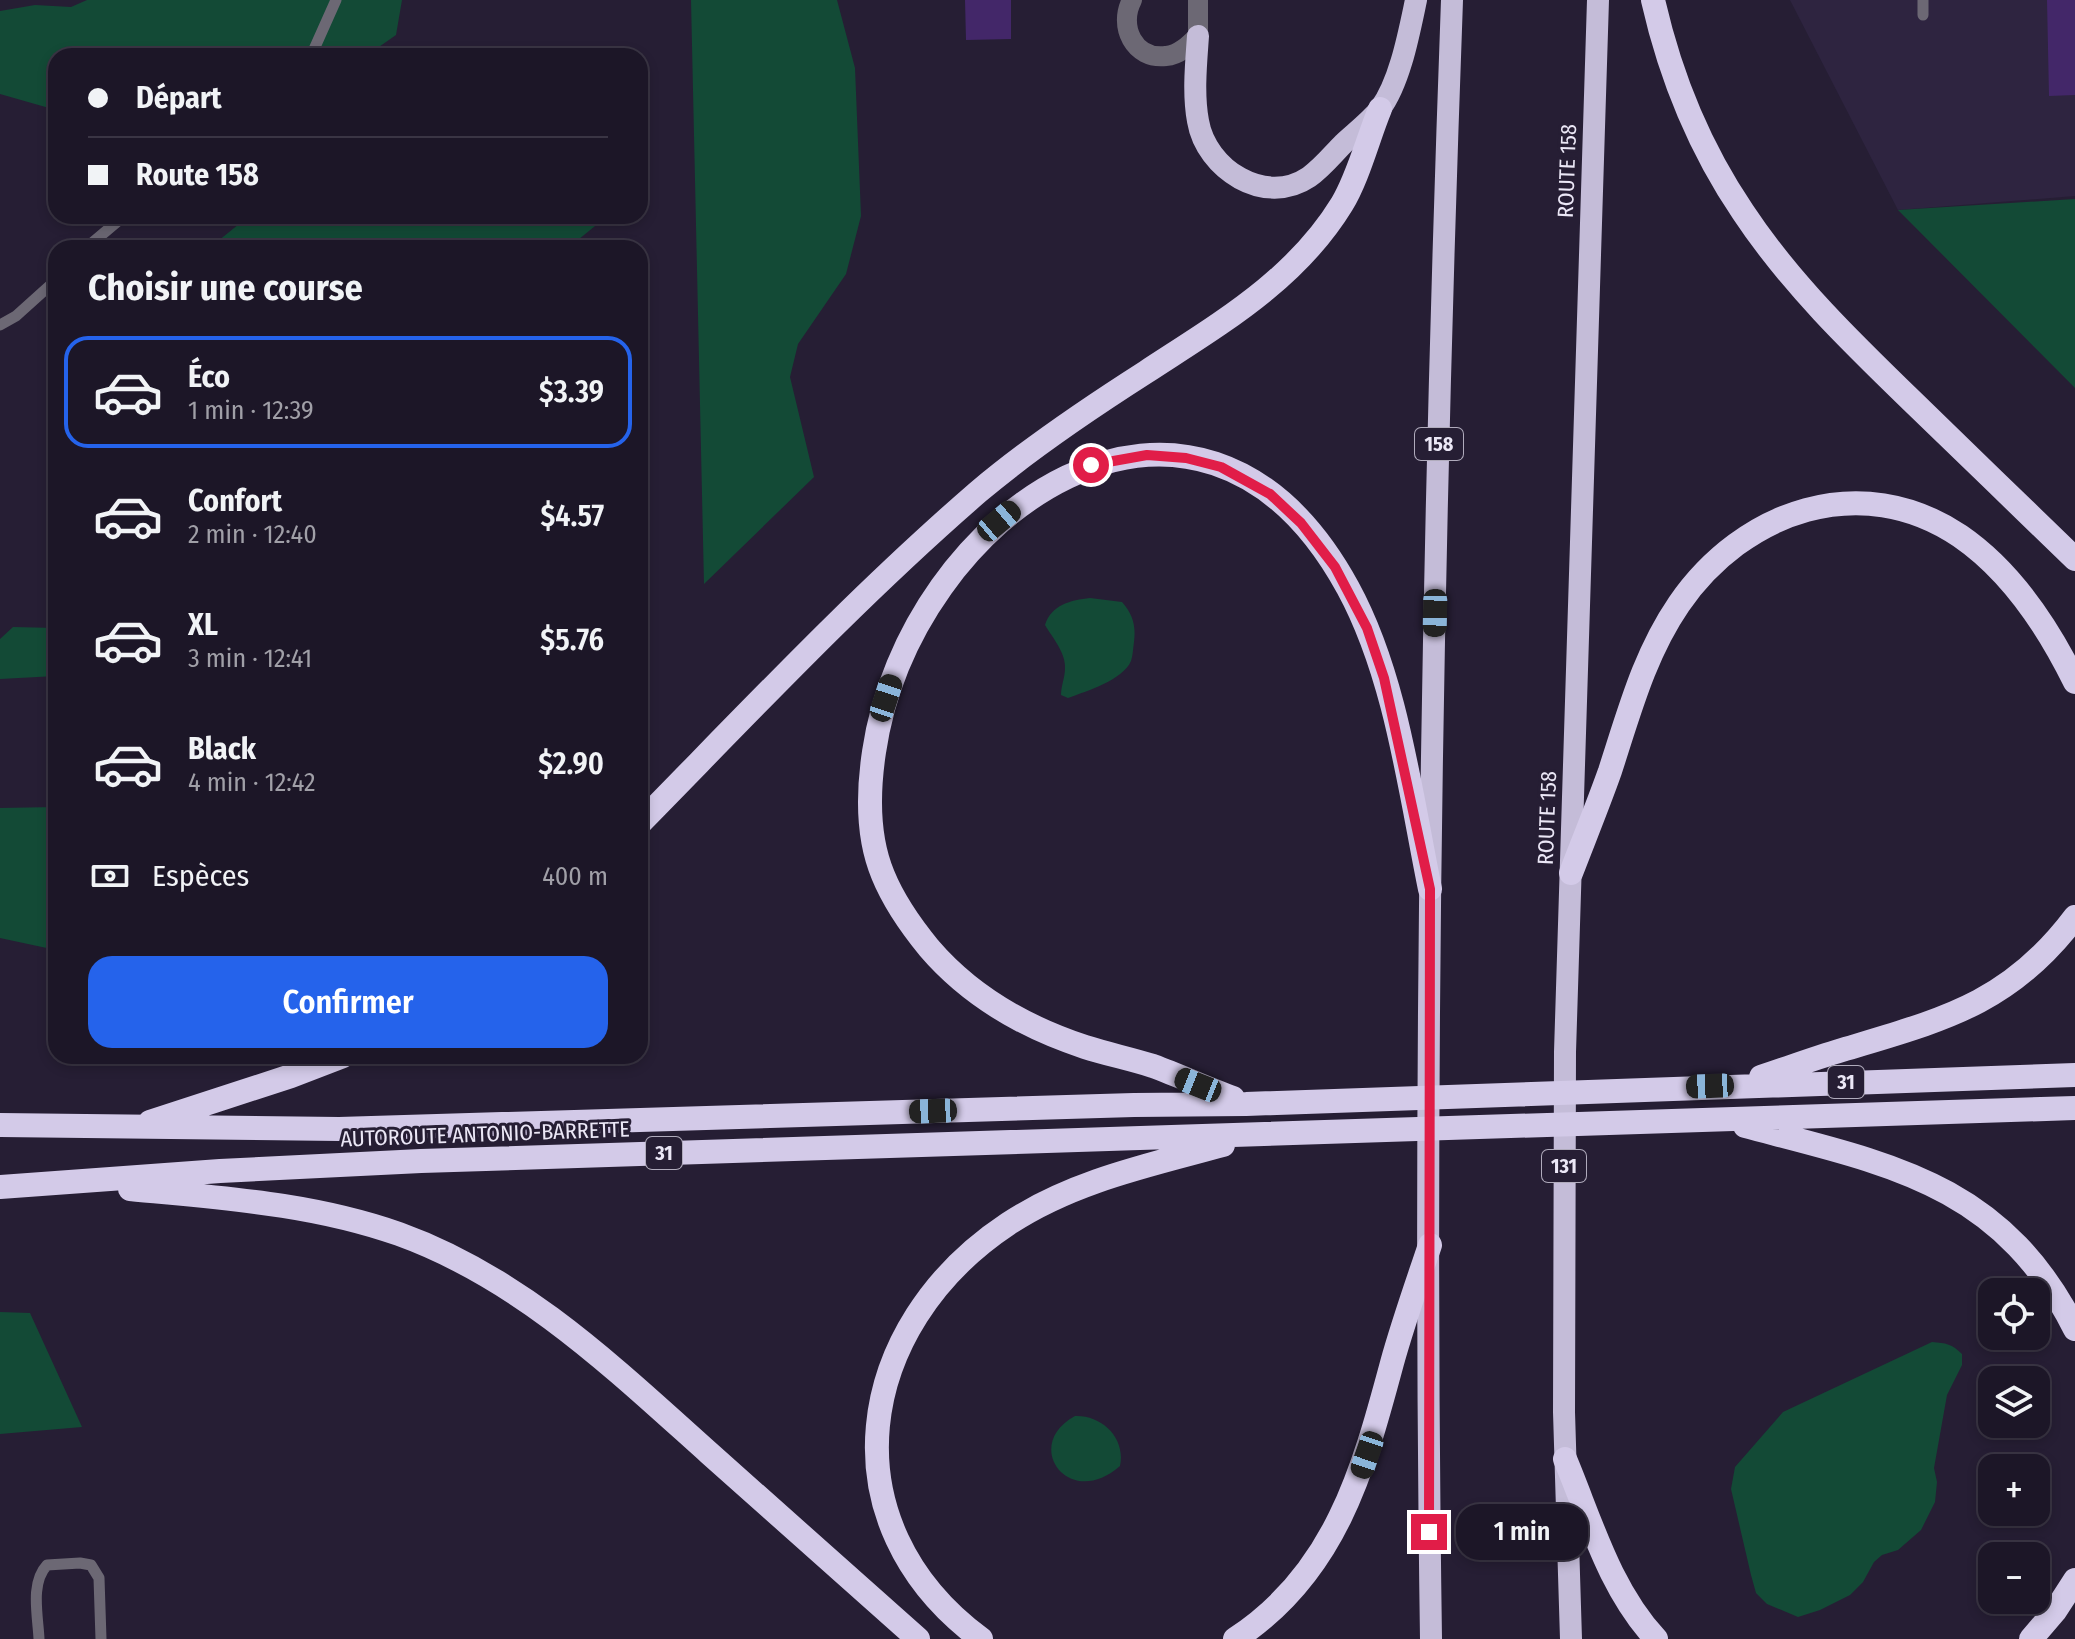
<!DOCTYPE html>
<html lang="fr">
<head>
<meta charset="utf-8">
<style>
	:root { --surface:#1c1627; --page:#251f2f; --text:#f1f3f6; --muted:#a09fa7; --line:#3a3544; --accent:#2563eb }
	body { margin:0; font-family:"Fira Sans Condensed",sans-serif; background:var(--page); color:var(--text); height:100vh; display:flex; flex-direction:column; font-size:30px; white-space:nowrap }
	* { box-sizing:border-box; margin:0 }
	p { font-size:26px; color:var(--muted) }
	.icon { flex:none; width:44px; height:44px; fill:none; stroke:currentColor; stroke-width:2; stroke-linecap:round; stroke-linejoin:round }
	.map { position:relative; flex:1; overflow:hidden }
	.sheet { position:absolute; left:48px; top:240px; width:600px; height:824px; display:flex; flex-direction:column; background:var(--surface); border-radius:24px; box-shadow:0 4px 12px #0003,0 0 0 2px var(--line) }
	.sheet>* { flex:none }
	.top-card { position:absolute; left:48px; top:48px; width:600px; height:176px; border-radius:24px; box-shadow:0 4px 12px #0003,0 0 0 2px var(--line); display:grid; align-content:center; height:176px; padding:0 40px; background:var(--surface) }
	.fabs { position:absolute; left:1978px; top:1278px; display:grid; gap:16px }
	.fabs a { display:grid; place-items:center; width:72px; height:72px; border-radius:16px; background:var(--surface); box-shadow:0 4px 12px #0003,0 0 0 2px var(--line); font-size:40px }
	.end { position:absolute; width:36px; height:36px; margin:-18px; border:10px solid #e11d48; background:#fff; box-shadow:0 0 0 4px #fff }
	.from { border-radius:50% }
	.bubble { position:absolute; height:56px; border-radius:24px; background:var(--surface); box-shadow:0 4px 12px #0003,0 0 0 2px var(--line); font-size:26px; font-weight:600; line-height:56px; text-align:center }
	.car { position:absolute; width:24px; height:48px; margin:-24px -12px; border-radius:10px; box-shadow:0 0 6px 2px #0007; background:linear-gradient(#222 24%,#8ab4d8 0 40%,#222 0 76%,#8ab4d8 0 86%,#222 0) }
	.top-card b { display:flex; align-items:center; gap:28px; height:76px; font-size:30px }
	.top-card b+b { border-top:2px solid var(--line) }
	.top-card i { width:20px; height:20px; background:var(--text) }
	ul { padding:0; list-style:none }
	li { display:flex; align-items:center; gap:24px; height:112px; margin:0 16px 12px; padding:0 24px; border:4px solid transparent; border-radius:24px }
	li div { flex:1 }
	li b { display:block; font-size:30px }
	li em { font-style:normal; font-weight:600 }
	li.on { border-color:var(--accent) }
	li>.icon { width:72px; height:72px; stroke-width:1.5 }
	h2 { padding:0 40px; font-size:36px; line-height:96px }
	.pay { display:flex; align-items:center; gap:20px; height:88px; padding:0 40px; font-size:30px }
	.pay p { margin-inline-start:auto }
	.primary-button { display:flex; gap:16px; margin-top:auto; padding:16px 40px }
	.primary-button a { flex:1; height:92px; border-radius:24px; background:var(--accent); color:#fff; font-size:32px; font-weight:600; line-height:92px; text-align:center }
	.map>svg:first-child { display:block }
	.built { fill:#2e2440 }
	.green { fill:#134a36 }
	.building { fill:#432769 }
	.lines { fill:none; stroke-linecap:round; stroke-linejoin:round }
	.service { stroke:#6c6874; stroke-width:11 }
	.tertiary { stroke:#6c6874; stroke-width:20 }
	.trunk { stroke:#c4bcd8; stroke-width:22 }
	.motorway { stroke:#d3cae8; stroke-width:24 }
	.route { stroke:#e11d48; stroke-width:10 }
	.labels { text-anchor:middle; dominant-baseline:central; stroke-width:6; stroke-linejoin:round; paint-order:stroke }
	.shield { fill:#261e34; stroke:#b0abbc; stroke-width:2 }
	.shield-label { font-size:20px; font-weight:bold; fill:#ebe7f6 }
	.street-label { font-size:22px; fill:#ebe7f6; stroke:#261e34 }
</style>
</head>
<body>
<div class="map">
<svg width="2075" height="1639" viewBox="0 0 2075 1639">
	<rect width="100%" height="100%" fill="#261e34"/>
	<path class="built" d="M1790,0H2075V196L1898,210Z"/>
	<path class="green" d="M87,0H402L396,35L366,56H56V110L0,94V11L35,5L71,7Z
		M691,0H837L855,68L861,216L846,274L798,344L790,377L814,477L704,584Z
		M2075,199V388L1898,210Z
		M249,216H601L600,222L568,248H218V241Z
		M1090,598L1122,602C1133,615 1136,625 1134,642C1133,648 1133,655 1131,661C1123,680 1087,691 1068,698L1061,695C1061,685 1065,678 1065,668C1066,653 1052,637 1045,625C1051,605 1071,600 1090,598Z
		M13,627L56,628V676L0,679V639Z
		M56,807V950L0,938V808Z
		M0,1312L30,1313L82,1427L0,1434Z
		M1932,1342C1946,1343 1952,1344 1962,1354V1365L1947,1395L1934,1468L1937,1482L1935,1502L1921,1530L1898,1550L1882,1555L1874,1562L1863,1582L1850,1595L1820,1610L1798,1617L1767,1604L1756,1593L1751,1575L1731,1489L1735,1467L1783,1412Z
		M1075,1416C1102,1415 1126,1438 1120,1466C1069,1511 1021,1445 1075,1416Z"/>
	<path class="building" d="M965,0H1011V39L966,40Z
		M2047,0H2075V95L2049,96Z"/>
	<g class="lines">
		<path class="service" d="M1923,0V15
			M311,56L336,0
			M86,248L124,216
			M0,325L16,316L56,280
			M39,1639C38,1616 30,1583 47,1565L80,1563L91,1565L99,1578L101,1639"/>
		<path class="tertiary" d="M1132,0C1118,26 1134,60 1166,56C1179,55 1189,45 1198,36V0"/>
		<path class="trunk" d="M1198,36C1196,64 1193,94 1198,121C1206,169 1265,207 1309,177C1322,168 1333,154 1344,143C1356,132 1370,121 1380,109C1400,82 1409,33 1416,0
			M1431,1639C1423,1093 1432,546 1452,0
			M1571,1639L1564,1412L1565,1052L1598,0"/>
		<path class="motorway" d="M1653,0C1670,75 1699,147 1743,212C1790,283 1852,343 1913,402C1967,454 2021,507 2075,559
			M640,823C750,711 859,595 978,492C1030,448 1088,409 1146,372C1219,324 1295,281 1342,204C1358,178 1368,138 1380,109
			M1571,873C1584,839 1598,805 1610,771C1629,713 1644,655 1679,604C1743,511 1861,469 1960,536C2011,571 2048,627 2075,682
			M1761,1077C1788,1068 1815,1058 1842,1050C1941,1020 2009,1005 2075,917
			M1233,1098C1206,1088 1180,1076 1153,1066C1131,1059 1107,1054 1085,1047C1024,1027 971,997 929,948C911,926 894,902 883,875C867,837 868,792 874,752C909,513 1197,312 1348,588C1396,676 1410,791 1430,889
			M150,1122L291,1076L343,1056
			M0,1125L339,1129L1134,1105L1246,1104L2075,1075
			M1745,1126C1889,1164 2001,1183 2075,1329
			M0,1187L220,1171L421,1161L2075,1108
			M130,1189C221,1198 311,1203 399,1234C521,1278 614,1368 709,1453C778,1515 848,1577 918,1639
			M1565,1459C1591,1521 1609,1588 1656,1639
			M981,1639C824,1523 854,1326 1008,1224C1073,1181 1150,1165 1223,1145
			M1235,1639C1335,1574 1363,1471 1392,1363C1403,1323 1417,1284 1430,1245
			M2031,1639L2055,1611L2075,1580"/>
	</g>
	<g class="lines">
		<path class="route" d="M1091,465L1147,455L1186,458L1221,467L1270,494L1301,523L1335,567L1367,628L1384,678L1430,889L1429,1532"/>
	</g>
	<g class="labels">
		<g class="shield">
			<rect x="1415" y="428" width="48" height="32" rx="6"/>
			<rect x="1828" y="1066" width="36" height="32" rx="6"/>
			<rect x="646" y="1137" width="36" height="32" rx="6"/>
			<rect x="1542" y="1150" width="44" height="32" rx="6"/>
		</g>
		<g class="shield-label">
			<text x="1439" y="444">158</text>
			<text x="1846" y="1082">31</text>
			<text x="664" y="1153">31</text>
			<text x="1564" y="1166">131</text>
		</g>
		<g class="street-label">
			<text transform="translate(1567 171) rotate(-88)">ROUTE 158</text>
			<text transform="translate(1547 818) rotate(-88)">ROUTE 158</text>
			<text transform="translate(485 1134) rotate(-2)">AUTOROUTE ANTONIO-BARRETTE</text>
		</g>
	</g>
</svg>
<div class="fabs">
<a><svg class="icon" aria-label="locate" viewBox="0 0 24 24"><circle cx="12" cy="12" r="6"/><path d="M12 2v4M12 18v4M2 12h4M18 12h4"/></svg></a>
<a><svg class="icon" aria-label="layers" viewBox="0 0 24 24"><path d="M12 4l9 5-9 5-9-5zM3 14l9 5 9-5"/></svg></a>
<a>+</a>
<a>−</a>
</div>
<i class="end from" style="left:1091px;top:465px"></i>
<i class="end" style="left:1429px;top:1532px"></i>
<div class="bubble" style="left:1456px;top:1504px;width:132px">1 min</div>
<i class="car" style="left:999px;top:521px;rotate:50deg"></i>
<i class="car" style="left:1435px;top:613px;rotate:181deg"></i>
<i class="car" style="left:886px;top:698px;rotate:18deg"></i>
<i class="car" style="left:1198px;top:1085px;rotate:292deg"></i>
<i class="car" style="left:1710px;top:1086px;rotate:268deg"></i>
<i class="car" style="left:933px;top:1111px;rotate:268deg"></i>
<i class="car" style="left:1367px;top:1455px;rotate:199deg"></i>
<div class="top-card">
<b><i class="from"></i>Départ</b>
<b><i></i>Route 158</b>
</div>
<section class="sheet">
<h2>Choisir une course</h2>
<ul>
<li class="on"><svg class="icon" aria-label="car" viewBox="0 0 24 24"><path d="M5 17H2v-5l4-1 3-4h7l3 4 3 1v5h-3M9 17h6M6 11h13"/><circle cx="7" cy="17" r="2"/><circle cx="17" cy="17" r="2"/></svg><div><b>Éco</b><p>1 min · 12:39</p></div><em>$3.39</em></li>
<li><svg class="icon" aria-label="car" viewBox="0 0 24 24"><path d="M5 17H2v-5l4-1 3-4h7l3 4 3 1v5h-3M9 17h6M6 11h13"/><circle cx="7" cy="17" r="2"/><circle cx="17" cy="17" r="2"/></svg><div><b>Confort</b><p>2 min · 12:40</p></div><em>$4.57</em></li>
<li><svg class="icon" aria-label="car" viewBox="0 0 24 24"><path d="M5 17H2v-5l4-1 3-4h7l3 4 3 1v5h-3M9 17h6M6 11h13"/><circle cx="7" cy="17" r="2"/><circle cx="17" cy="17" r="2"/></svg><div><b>XL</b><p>3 min · 12:41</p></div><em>$5.76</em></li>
<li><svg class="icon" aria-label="car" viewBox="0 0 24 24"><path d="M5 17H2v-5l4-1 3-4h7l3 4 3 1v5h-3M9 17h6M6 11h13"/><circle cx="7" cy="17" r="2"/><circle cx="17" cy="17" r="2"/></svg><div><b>Black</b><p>4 min · 12:42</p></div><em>$2.90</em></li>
</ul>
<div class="pay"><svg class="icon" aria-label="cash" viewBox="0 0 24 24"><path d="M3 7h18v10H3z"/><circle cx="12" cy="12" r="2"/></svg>Espèces<p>400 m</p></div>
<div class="primary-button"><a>Confirmer</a></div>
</section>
</div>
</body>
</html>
